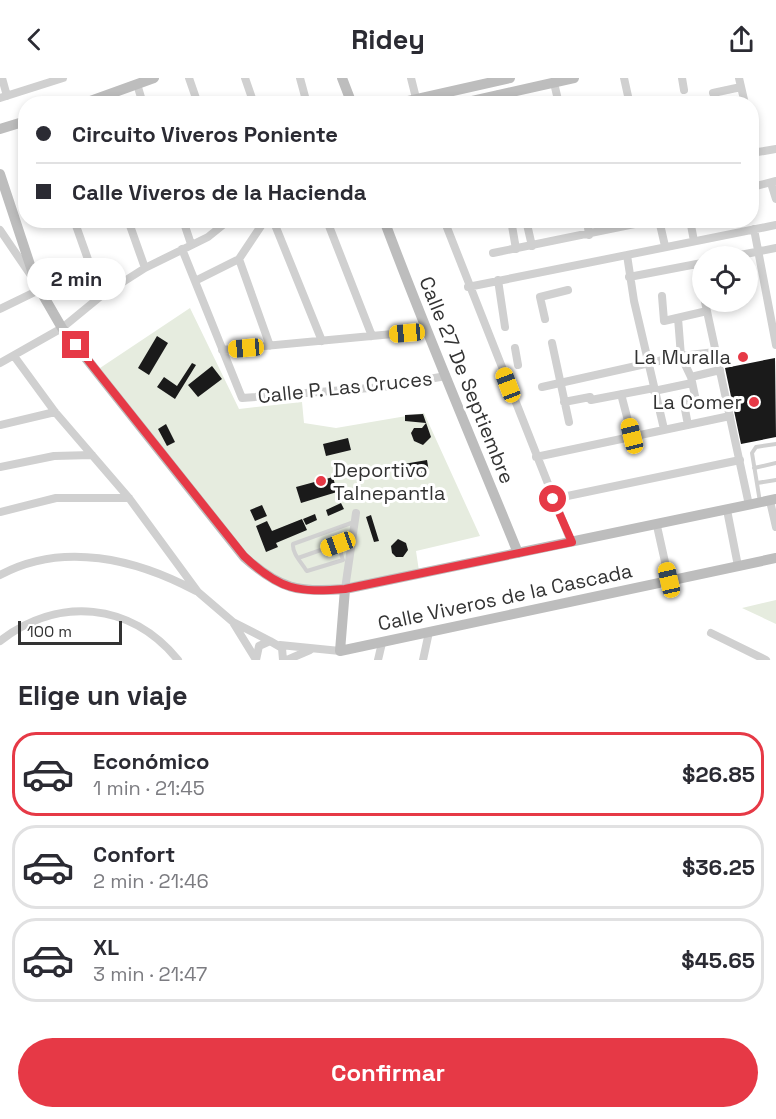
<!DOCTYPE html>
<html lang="es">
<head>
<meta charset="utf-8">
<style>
	:root { --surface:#fff; --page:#f2f2f3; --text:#2b2b33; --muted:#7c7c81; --line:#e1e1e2; --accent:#e63946 }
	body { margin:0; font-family:"Space Grotesk",sans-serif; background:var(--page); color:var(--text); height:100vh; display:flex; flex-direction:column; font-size:22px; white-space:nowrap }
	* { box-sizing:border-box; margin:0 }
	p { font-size:20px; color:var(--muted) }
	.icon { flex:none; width:33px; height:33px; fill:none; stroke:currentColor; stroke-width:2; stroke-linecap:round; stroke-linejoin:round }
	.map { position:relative; height:582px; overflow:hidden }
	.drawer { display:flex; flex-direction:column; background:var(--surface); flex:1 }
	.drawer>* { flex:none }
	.banner { position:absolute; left:18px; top:18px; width:741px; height:132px; border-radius:24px; box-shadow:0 3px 9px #0003; display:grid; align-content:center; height:132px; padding:0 18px; background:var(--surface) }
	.controls { position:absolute; left:692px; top:168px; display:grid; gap:12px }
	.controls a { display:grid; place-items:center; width:66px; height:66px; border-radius:50%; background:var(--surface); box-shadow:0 3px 9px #0003; font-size:30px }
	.scale { position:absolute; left:18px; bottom:15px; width:104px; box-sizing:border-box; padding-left:6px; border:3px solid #333; border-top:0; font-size:16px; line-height:21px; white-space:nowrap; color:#333; -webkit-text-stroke:4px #fff; paint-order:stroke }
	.end { position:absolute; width:27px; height:27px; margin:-14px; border:8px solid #e63946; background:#fff; box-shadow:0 0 0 3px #fff }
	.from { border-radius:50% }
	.bubble { position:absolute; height:42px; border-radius:21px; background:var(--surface); box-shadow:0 3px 9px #0003; font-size:20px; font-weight:600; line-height:42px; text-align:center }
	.car { position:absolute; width:18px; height:36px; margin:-18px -9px; border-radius:8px; box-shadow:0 0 4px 2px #0007; background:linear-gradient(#f5c518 24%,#345 0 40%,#f5c518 0 76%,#345 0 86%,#f5c518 0) }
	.banner b { display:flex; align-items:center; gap:21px; height:57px; font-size:22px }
	.banner b+b { border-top:2px solid var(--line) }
	.banner i { width:15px; height:15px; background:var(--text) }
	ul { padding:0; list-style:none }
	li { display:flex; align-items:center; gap:18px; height:84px; margin:0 12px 9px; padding:0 6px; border:3px solid var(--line); border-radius:24px }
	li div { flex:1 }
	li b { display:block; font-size:22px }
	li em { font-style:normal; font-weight:600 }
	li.active { border-color:var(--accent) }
	li>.icon { width:54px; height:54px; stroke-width:1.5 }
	h2 { padding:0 18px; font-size:27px; line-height:72px }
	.action { display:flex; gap:12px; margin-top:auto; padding:12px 18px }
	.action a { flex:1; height:69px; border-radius:36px; background:var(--accent); color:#fff; font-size:24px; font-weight:600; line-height:69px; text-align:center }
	header { display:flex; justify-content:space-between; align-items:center; height:78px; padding:0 18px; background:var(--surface); font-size:27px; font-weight:600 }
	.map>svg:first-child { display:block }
	.green { fill:#e6ecdf }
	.building { fill:#1a1a1a }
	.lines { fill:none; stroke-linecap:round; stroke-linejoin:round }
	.lane { stroke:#d0d0d0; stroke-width:4 }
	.street { stroke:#d0d0d0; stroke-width:8 }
	.secondary { stroke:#bdbdbd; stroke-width:10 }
	.route { stroke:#e63946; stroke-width:8 }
	.poi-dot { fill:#e63946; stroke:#fff; stroke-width:2 }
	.labels { text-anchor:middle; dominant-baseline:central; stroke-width:6; stroke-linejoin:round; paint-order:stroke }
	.poi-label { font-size:20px; fill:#333; stroke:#fff; text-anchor:end }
	.street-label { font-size:20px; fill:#333; stroke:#fff }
</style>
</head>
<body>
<header><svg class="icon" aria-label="back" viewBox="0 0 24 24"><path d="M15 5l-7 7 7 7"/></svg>Ridey<svg class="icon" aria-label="share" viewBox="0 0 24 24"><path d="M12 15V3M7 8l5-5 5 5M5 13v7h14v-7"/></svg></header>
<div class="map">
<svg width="776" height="582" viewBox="0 0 776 582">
	<rect width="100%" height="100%" fill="#fff"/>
	<path class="green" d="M190,230L239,331L302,324L304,345L336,350L424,335L480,458L416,473L419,493L308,512L276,499L249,479L100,290Z
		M776,522V546L742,530Z"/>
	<path class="building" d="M157,258L168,265L149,297L138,290Z
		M775,280L776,359L741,366L725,290Z
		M192,285L196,287L175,321L157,309L164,299L177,308Z
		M212,288L222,301L198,319L188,307Z
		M423,336L431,359L423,367L414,363L411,355L414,350H422L426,345L405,343V337Z
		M166,346L175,364L167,368L158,351Z
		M348,360L351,372L326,378L323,366Z
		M427,382L429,394L400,399L398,387Z
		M333,399L337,414L301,425L296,409Z
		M341,425L344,431L328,438L326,432Z
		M262,427L267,438L255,443L250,432Z
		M315,436L317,442L306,447L303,441Z
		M371,437L379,463L374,464L366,439Z
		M302,441L307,452L276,465L278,469L266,474L256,448L267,443L272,453Z
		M398,461L406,465L408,472L403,479H396L392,475L391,468Z"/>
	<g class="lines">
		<path class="lane" d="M754,390L776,385
			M757,405L776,402
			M760,424L752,375L756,369L776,366
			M298,480L338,466L343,482L307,493L306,492C301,484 292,475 293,466L354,444"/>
		<path class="street" d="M2,0L7,18
			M189,0L198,26
			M245,0L254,26
			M300,0L307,26
			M411,0L416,20
			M624,0L628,18
			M682,0L684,12
			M739,0L745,26
			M554,5L559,26
			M137,6L143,26
			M713,15L741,9
			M499,16L501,26
			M0,20L63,0
			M752,54L756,75
			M752,75L776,71
			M771,105L776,121
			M752,109L776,103
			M74,142L101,218
			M128,142L145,190
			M183,142L191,166
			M273,142L322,263
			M323,142L329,148L372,258
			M444,142L571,464
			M511,142L516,171
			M526,142L532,168
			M587,142L589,157
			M659,142L665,168
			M690,142L694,163
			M754,151L776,267
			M0,152L30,196
			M182,171L242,320L383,309L446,298
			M493,175L654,142
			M627,177L634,223L664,351
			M735,178L776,170
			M239,181L270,268
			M698,186L702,207
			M629,199L702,185
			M498,202L505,249
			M195,203L239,181L265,142
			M468,209L776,147
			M662,218L664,243L707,233
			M705,224L749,427
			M0,231L39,212
			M678,240L681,278L691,299L695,318L683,321L688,347
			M545,241L540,219L568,212
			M552,265L569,344
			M515,270L518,287
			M222,272L425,253
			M14,278L55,334L129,420L198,514L233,544L270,563
			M0,285L62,250L101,218L145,190L208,159L229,142
			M691,299L720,292
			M542,309L681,278L715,274
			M654,313L692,305
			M621,316L632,358
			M591,322L654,310
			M564,324L590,319
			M0,347L55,334
			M536,379L730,338
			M0,389L54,378L92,377
			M553,421L740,382
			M770,423L776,449
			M727,432L738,488
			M0,434L56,420H129
			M657,448L669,502
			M0,497C63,463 136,481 196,513
			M345,511L356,435
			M234,546L255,580
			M711,555L766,582
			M0,563C58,518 131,524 178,582
			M280,567L340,573
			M256,582L259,568L270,563L282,570L283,582
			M287,582L310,572
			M378,582L382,565
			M423,582L429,554"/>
		<path class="secondary" d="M342,0L352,26
			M82,26L154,0
			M395,26L510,0
			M459,26L574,0
			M0,51L26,43
			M0,96L36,205L62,250L244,479C280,511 298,515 345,511L776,421
			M384,142C426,255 473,364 518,475
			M345,511L340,573L776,480"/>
	</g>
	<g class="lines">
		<path class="route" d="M76,267L244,478C280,512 298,515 345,511L572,464L553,421"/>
	</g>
	<g class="poi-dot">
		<circle cx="743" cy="279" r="6"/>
		<circle cx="754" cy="324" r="6"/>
		<circle cx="321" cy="403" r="6"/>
	</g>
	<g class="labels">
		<g class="poi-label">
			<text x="731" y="279">La Muralla</text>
			<text x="742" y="324">La Comer</text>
			<text x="333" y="392" text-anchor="start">Deportivo<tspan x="333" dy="23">Talnepantla</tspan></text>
		</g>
		<g class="street-label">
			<text transform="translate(467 302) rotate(68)">Calle 27 De Septiembre</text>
			<text transform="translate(345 309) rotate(-6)">Calle P. Las Cruces</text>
			<text transform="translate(505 519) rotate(-12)">Calle Viveros de la Cascada</text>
		</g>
	</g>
</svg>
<div class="controls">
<a><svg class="icon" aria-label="locate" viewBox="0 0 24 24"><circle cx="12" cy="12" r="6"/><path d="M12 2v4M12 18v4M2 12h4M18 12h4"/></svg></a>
</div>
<div class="scale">100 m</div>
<i class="end from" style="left:553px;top:421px"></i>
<i class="end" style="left:76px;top:267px"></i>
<div class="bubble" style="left:27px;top:180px;width:99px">2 min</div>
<i class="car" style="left:407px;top:255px;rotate:265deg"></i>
<i class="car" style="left:246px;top:270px;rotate:265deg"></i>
<i class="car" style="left:508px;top:307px;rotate:339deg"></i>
<i class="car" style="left:632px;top:358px;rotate:346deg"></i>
<i class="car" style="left:338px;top:466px;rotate:250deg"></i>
<i class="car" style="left:669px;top:502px;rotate:347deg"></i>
<div class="banner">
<b><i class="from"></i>Circuito Viveros Poniente</b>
<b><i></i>Calle Viveros de la Hacienda</b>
</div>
</div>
<section class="drawer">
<h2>Elige un viaje</h2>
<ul>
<li class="active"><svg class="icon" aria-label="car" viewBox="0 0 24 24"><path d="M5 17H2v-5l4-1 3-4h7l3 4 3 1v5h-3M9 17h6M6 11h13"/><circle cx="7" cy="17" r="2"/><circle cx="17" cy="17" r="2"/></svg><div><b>Económico</b><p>1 min · 21:45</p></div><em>$26.85</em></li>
<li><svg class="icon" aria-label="car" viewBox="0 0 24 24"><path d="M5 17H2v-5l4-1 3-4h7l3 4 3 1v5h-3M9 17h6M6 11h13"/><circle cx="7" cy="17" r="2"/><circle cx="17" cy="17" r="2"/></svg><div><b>Confort</b><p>2 min · 21:46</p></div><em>$36.25</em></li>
<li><svg class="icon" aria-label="car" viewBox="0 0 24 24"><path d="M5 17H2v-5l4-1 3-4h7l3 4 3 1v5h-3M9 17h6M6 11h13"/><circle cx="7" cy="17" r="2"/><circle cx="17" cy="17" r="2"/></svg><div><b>XL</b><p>3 min · 21:47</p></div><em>$45.65</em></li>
</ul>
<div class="action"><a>Confirmar</a></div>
</section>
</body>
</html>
